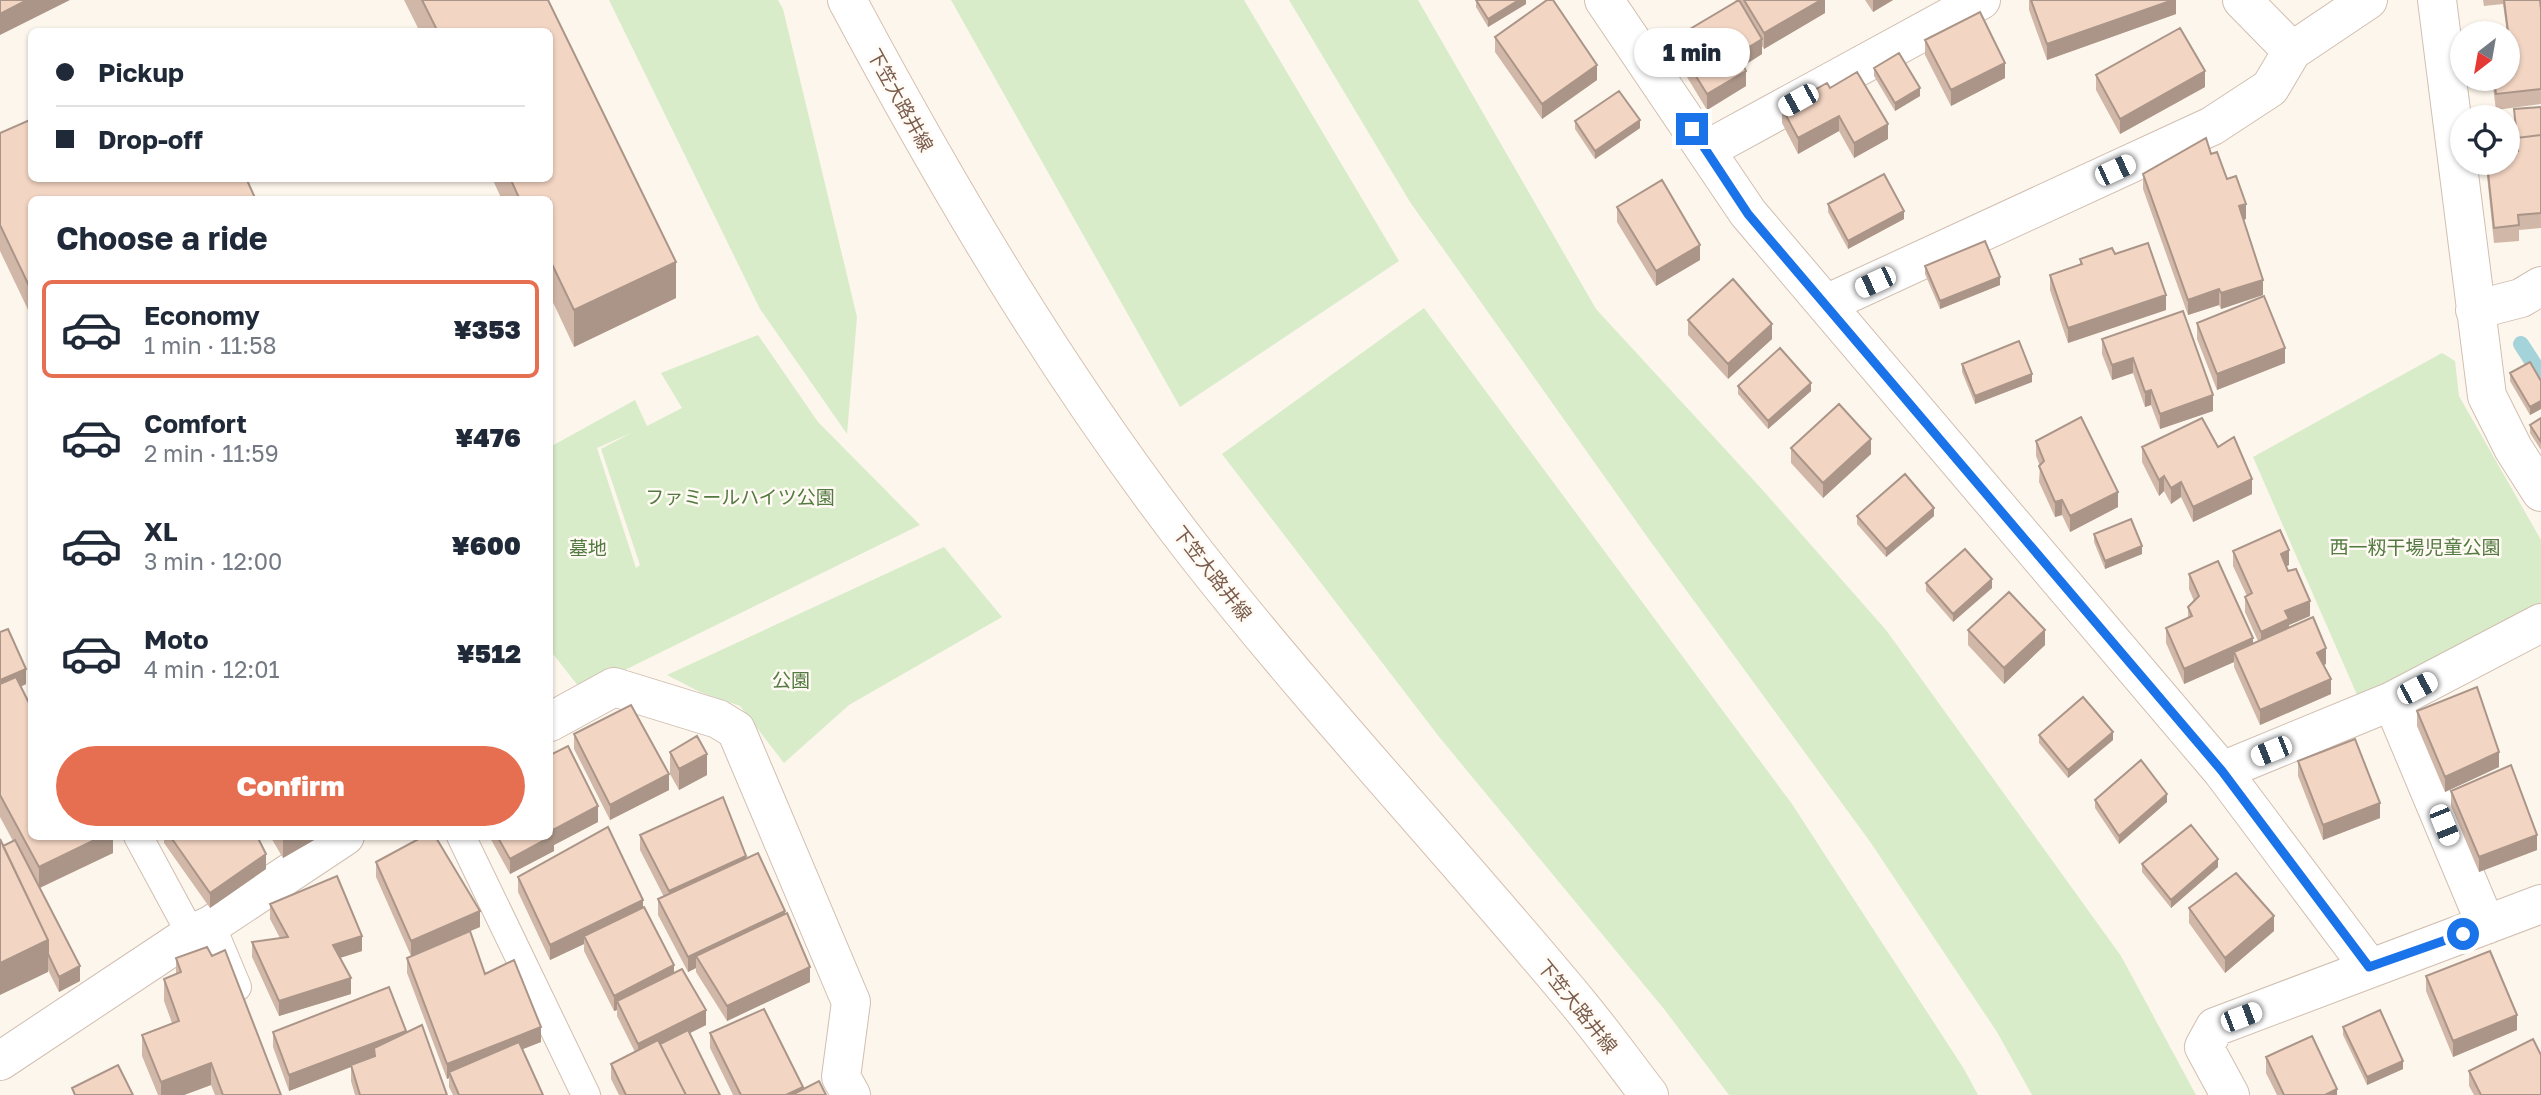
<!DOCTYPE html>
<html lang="en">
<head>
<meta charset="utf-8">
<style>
	:root { --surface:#fff; --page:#f6f6f7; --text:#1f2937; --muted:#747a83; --line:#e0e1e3; --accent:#e76f51 }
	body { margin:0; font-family:"Golos Text","Noto Sans JP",sans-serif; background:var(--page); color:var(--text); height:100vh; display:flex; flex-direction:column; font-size:26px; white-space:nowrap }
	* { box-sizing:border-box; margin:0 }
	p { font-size:23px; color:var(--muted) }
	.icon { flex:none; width:38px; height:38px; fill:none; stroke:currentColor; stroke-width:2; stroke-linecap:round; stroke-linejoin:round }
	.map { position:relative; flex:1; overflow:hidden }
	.side { position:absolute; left:28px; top:196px; width:525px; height:644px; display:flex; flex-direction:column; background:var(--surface); border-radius:10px; box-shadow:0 2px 5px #0004 }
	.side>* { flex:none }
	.hud { position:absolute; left:28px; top:28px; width:525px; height:154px; border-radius:10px; box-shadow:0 2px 5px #0004; display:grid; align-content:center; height:154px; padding:0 28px; background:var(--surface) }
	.needle { width:46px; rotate:211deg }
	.controls { position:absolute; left:2450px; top:21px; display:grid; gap:14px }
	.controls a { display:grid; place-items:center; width:70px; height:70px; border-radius:50%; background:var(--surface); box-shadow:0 2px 5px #0004; font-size:35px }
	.end { position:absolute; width:32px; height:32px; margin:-16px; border:9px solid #1a73e8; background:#fff; box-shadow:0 0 0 4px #fff }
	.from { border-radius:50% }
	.bubble { position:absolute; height:49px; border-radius:24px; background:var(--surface); box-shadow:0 2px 5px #0004; font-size:23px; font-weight:800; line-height:49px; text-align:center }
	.car { position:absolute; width:21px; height:42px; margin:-21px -10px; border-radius:9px; box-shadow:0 0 5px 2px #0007; background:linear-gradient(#fff 24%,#345 0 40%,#fff 0 76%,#345 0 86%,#fff 0) }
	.hud b { display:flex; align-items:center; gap:24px; height:66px; font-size:26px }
	.hud b+b { border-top:2px solid var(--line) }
	.hud i { width:18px; height:18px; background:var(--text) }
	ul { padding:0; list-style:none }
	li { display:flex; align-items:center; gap:21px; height:98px; margin:0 14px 10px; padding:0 14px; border:4px solid transparent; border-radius:10px }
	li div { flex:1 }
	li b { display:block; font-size:26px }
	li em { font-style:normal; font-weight:800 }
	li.active { border-color:var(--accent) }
	li>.icon { width:63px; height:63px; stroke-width:1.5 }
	h2 { padding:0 28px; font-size:32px; line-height:84px }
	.button { display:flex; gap:14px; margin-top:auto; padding:14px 28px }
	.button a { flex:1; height:80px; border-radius:42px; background:var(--accent); color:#fff; font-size:28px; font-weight:800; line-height:80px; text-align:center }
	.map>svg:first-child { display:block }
	.green { fill:#d8ecc9; fill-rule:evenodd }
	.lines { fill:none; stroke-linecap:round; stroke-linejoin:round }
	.stream { stroke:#a5d3da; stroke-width:16 }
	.service-casing { stroke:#d1beb0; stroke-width:30 }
	.minor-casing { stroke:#d1beb0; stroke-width:40 }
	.secondary-casing { stroke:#d6c0b0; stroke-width:40 }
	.service { stroke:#fff; stroke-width:28 }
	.minor { stroke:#fff; stroke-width:38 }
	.secondary { stroke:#fff; stroke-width:38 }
	.wall { fill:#d1b7a8 }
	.shaded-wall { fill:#aa9588 }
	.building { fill:#f3d5c3; stroke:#aa9588; stroke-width:2 }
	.route { stroke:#1a73e8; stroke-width:9 }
	.labels { text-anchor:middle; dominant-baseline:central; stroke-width:5; stroke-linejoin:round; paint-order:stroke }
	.street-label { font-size:19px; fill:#7a5c4d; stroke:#fffaf3 }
	.park-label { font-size:19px; fill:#537a41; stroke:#fffaf3 }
</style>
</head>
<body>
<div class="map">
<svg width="2541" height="1095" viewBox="0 0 2541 1095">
	<rect width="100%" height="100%" fill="#fdf6ec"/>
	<path class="green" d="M609,0H778L783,9L857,317L847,434L760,309Z
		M951,0H1244L1399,261L1180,407Z
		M1289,0H1418L1596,309L1759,486L1886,630L2121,956L2196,1095H2032L1997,1032L1871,843L1648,538L1410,202Z
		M1424,308L1792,804L1964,1069L1978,1095H1729L1664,1009L1440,738L1222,454Z
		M758,335L818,422L920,525L582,691L550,650V447L635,400L647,426L682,408L661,373ZM631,433L601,449L640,565L636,568L597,448Z
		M2442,353L2455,361L2459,396L2541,540V609L2358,697L2253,457Z
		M944,547L1002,617L849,705L784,763L740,706L700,692L667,675Z"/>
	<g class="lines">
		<path class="stream" d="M2521,344L2541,375"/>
		<g class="service-casing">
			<path id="service" d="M138,836L191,934
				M461,836L586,1095
				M211,925L237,987"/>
		</g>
		<g class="minor-casing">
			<path id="minor" d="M1604,0L1748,213L2222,771L2369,967
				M2242,0L2292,51
				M2437,0L2487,396L2513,448L2541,492
				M1706,150L1981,0
				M1826,304L2212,126L2270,88L2292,51L2368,0
				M2475,310L2521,298L2541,286
				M2392,701L2486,925
				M550,722L614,687L718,719L736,730L851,1002L841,1077L851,1095
				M2222,771L2392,701L2541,623
				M0,1061L191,934L211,925L345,836
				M2230,1095L2204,1047L2215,1027L2541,904"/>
		</g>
		<g class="secondary-casing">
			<path id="secondary" d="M847,0C950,193 1062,382 1197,555C1318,709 1453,852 1578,1003C1603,1033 1625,1064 1649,1095"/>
		</g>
		<use href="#service" class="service"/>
		<use href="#minor" class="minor"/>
		<use href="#secondary" class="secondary"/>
	</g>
	<path class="wall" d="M404,0H548L676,298L574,347L550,296V200H502L492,178H550V32H420Z
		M1476,0H1526V4L1488,27L1476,7Z
		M1735,0H1825V13L1764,49L1762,46V54L1744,66L1746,86L1707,110L1673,54V39L1736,1Z
		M1865,0H1893L1873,12Z
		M2029,0H2176V14L2047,60L2029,10Z
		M2483,0H2540L2541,10V104L2496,110L2492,79H2508L2509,56L2508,33H2507L2503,4L2484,6Z
		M1495,37L1597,80L1542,119L1495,52Z
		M1925,40L2005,78L1951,106L1925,55Z
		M1874,68L1920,96L1895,111L1874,76Z
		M2096,75L2205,87L2120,134L2096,90Z
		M1830,88L1888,139L1854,158L1839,131L1798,154L1782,123V108Z
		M2541,107V228L2519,230V241L2494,243L2487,176V163H2508L2516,151L2514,109Z
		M1575,121L1640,128L1595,159L1575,129Z
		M0,133L32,200V318L0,251Z
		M2211,154L2227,179L2246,219L2243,220L2263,295L2221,309L2219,305L2188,315L2143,189V174Z
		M1828,204L1904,219L1848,249L1828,212Z
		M1617,207L1700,260L1656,286L1617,222Z
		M2115,254L2166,310L2068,343L2050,290V275L2080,265V259Z
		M1925,266L2000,285L1940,309L1925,274Z
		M1688,320L1772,339L1728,379L1688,335Z
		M2197,323L2285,363L2217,390L2197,339Z
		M2102,339L2213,411L2160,429L2151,405L2145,407L2133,373L2112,380L2102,354Z
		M1962,364L2032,382L1975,404L1962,372Z
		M2510,373L2541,381V409L2530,415L2510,381Z
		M1738,386L1811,391L1768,429L1738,394Z
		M2541,418V450L2530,433V425Z
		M2036,441L2118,507L2070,532L2062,515L2055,517L2039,482L2040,466L2036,456Z
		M2142,447H2218L2252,494L2193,522L2181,497L2171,504L2164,491L2159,496L2142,462Z
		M1791,448L1871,454L1823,498L1791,463Z
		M1857,516H1934L1886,557L1857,524Z
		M2094,534L2142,554L2105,569L2094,542Z
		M2233,551L2289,565L2286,566L2310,616L2289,625V627L2326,664L2324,665L2331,694L2260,725L2234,667V662L2184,684L2166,643V628L2188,618V607L2194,601L2189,589V574L2253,643L2258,641L2245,612V597L2247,596L2233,566Z
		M1926,583L1992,588L1953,622L1926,591Z
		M1968,630L2045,645L2004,684L1968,645Z
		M0,632L26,684L21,687L32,836H113V853L40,888L80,981L59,992L48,970V972L13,841L0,817Z
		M2417,711L2499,767L2445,792L2417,726Z
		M574,734L669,790L610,820L574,749Z
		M2039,735L2113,740L2068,778L2039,743Z
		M670,752L707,775L679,790L670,774Z
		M550,755L598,822L554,845V851L510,874L489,836H550Z
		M2298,761L2380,818L2323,840L2298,776Z
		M2451,791L2537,850L2479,872L2451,806Z
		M2095,800L2167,802L2119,844L2095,808Z
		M640,835L746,859L785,914L810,982L727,1021L696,972V968L688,972L658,915V899L664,897L640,850Z
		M164,836H257L266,869L210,908L164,843Z
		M270,836H321L283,858Z
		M376,862L480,927L470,931L485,974L541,1042L522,1049L543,1095H453L449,1087V1078L447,1079L407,973V958L411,956L376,877Z
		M2142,864L2218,867L2171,908L2142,872Z
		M518,877L643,908L674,973L706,1025L690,1033L720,1095H619L611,1079V1064L635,1052L617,1016V1010L614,1011L584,951V944L550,960L518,892Z
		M270,904L362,951L340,958L351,994L279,1016L252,957V942L280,938L270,919Z
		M2189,908L2274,931L2225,973L2189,923Z
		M176,958L281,1095H215L211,1085L184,1095H158L142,1056V1035L172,1023L164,1001V979L176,974Z
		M2426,976L2517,1030L2453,1057L2426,991Z
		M2343,1027L2403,1069L2367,1085L2343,1035Z
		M273,1032L406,1033L447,1095H355L351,1081V1067L289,1091L273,1047Z
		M710,1033L803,1089L826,1095H733L710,1048Z
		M2266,1057L2337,1095H2277L2266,1073Z
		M2469,1071L2541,1095H2474L2469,1086Z"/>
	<path class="shaded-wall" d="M27,0H70L0,35V14Z
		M1519,0H1526V4L1488,27V19Z
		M1821,0H1825V13L1764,49V33Z
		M1873,0H1893L1873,12Z
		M2173,0H2176V14L2047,60V44Z
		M1762,39V54L1738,69V54Z
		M2005,63V78L1951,106V90Z
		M1597,65V80L1542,119V104Z
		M1746,71V86L1707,110V94Z
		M2205,71V87L2120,134V119Z
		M1920,88V96L1895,111V103Z
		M1839,116V131L1798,154V138Z
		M1640,120V128L1595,159V151Z
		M1888,124V139L1854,158V143Z
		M2246,204V219L2239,221V206Z
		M1904,211V219L1848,249V241Z
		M1700,245V260L1656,286V271Z
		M676,262V298L574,347V310Z
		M2000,277V285L1940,309V301Z
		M2263,280V295L2221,309V293Z
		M2219,289V305L2188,315V300Z
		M2166,295V310L2068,343V328Z
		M1772,324V339L1728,379V364Z
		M2285,348V363L2217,390V374Z
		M2133,358V373L2112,380V365Z
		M2032,374V382L1975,404V396Z
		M1811,383V391L1768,429V421Z
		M2151,390V405L2145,407V392Z
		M2213,395V411L2160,429V414Z
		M2541,401V409L2530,415V407Z
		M1871,439V454L1823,498V483Z
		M2164,476V491L2159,496V480Z
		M2252,479V494L2193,522V507Z
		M2181,482V497L2171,504V488Z
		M2118,492V507L2070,532V516Z
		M2062,500V515L2055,517V502Z
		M1934,508V516L1886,557V549Z
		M2142,546V554L2105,569V561Z
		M2289,550V565L2281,569V554Z
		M1992,579V588L1953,622V614Z
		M2310,601V616L2289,625V634L2261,647V632L2285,611Z
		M2045,630V645L2004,684V668Z
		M2253,638V653L2234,652V662L2184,684V669Z
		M2326,648V664L2317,668V653Z
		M26,669V684L0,696V680Z
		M2331,679V694L2260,725V710Z
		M2113,732V740L2068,778V770Z
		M2499,752V767L2445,792V777Z
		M707,754V775L679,790V769Z
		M669,774V790L610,820V805Z
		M2167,794V802L2119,844V836Z
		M2380,803V818L2323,840V825Z
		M598,806V822L554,845V851L510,874V859L553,835V830Z
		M2537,835V850L2479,872V857Z
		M103,836H113V853L39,888V867Z
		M283,836H321L283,858Z
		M266,854V869L210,908V893Z
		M746,856V871L669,906V891Z
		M2218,859V867L2171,908V900Z
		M643,900V915L584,936V944L550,960V945Z
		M480,911V927L411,956V941Z
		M785,911V926L696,956V968L688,972V957Z
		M2274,916V931L2225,973V958Z
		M362,936V951L333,960V945Z
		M48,940V972L0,995V963Z
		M674,965V981L617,1001V1010L614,1011V996Z
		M80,966V981L59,992V977Z
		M810,967V982L727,1021V1006Z
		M351,978V994L279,1016V1001Z
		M706,1010V1025L638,1059V1044Z
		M2517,1015V1030L2453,1057V1041Z
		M541,1027V1042L452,1077L449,1072V1078L447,1079V1064Z
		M406,1031V1046L374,1048V1058L289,1091V1075Z
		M2403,1061V1069L2367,1085V1077Z
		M211,1063V1085L184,1095H161V1082Z
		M803,1087V1095H786Z
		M2337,1089V1095H2325Z"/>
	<path class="building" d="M0,0H27L0,14Z
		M422,0H548L676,262L574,310L550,260V200H520L510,178H550V32H438Z
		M1476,0H1519L1488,19Z
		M1547,0H1553L1597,65L1542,104L1495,37Z
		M1739,0L1762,39L1738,54L1746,71L1707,94L1673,39Z
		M1744,0H1821L1764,33Z
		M2031,0H2173L2047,44Z
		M2504,0H2540L2541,10V89L2496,94L2494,79H2508V56L2511,55Z
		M1980,12L2005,63L1951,90L1925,40Z
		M2180,28L2205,71L2120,119L2096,75Z
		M1899,53L1920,88L1895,103L1874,68Z
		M1857,72L1888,124L1854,143L1839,116L1798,138L1782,108L1827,83L1830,88Z
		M1619,91L1640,120L1595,151L1575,121Z
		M2541,107V135L2517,138L2514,109Z
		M32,119V178H246L256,200H32V292L0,225V133Z
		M2541,135V213L2518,215L2519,225L2494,228L2487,163H2508V151H2518L2516,138Z
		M2206,138L2211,154L2217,152L2227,179L2236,176L2246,204L2239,206L2263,280L2221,293L2219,289L2188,300L2143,174Z
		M1884,174L1904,211L1848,241L1828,204Z
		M1662,180L1700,245L1656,271L1617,207Z
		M1985,241L2000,277L1940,301L1925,266Z
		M2148,243L2166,295L2068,328L2050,275L2082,264L2080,259L2112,248L2115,254Z
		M1733,279L1772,324L1728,364L1688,320Z
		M2264,296L2285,348L2217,374L2197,323Z
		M2183,311L2213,395L2160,414L2151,390L2145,392L2133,358L2112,365L2102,339Z
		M2019,341L2032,374L1975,396L1962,364Z
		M1780,348L1811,383L1768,421L1738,386Z
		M2530,362L2541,381V401L2530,407L2510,373Z
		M1839,404L1871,439L1823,483L1791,448Z
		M2081,417L2118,492L2070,516L2062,500L2055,502L2039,466L2044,461L2036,441Z
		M2202,418L2218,447L2234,437L2252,479L2193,507L2181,482L2171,488L2164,476L2159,480L2142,447Z
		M2541,418V442L2530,425Z
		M1905,474L1934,508L1886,549L1857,516Z
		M2131,519L2142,546L2105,561L2094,534Z
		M2280,530L2289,550L2281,554L2288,571L2296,569L2310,601L2285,611L2289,619L2261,632L2245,597L2252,593L2233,551Z
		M1965,549L1992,579L1953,614L1926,583Z
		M2218,561L2253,638L2184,669L2166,628L2192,616L2188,607L2199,596L2189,574Z
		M2009,592L2045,630L2004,668L1968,630Z
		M2313,617L2326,648L2317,653L2331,679L2260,710L2234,652Z
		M8,629L26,669L0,680V632Z
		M16,677L32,709V836H103L39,867L0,795V684Z
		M2477,687L2499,752L2445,777L2417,711Z
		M2083,697L2113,732L2068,770L2039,735Z
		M631,705L669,774L610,805L574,734Z
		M697,736L707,754L679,769L670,752Z
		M2355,739L2380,803L2323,825L2298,761Z
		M568,746L598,806L553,830L550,823V755Z
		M2141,760L2167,794L2119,836L2095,800Z
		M2511,765L2537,835L2479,857L2451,791Z
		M723,797L746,856L669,891L640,835Z
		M2191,825L2218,859L2171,900L2142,864Z
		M608,827L643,900L550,945L518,877Z
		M550,828L554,835L510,859L497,836H550Z
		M170,836H257L266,854L210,893Z
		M424,836H435L480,911L411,941L376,862Z
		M0,839L48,940L0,963Z
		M15,840L80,966L59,977L48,954V940L3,846Z
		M758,853L785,911L688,957L658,899Z
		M2236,873L2274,916L2225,958L2189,908Z
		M337,876L362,936L333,945L351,978L279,1001L252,942L288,937L270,904Z
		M644,907L674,965L614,996L584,936Z
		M787,913L810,967L727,1006L696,956Z
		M470,931L485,974L514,960L541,1027L447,1064L407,958Z
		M207,947L212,956L225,950L281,1095H223L211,1063L161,1082L142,1035L179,1021L164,979L181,972L176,958Z
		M2490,951L2517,1015L2453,1041L2426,976Z
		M682,969L706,1010L638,1044L617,1001Z
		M389,987L406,1031L289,1075L273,1032Z
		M764,1009L803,1087L786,1095H741L710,1033Z
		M2380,1010L2403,1061L2367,1077L2343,1027Z
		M422,1025L447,1095H360L351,1065L375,1056L374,1048Z
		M688,1030L720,1095H686L660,1044Z
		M2312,1036L2337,1089L2325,1095H2284L2266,1057Z
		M2533,1039L2541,1055V1095H2481L2469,1071Z
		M658,1040L686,1095H626L611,1064Z
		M519,1042L543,1095H459L449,1072Z
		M118,1065L133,1095H75L72,1088Z
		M819,1081L826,1095H792Z"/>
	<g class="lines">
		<path class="route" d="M1692,129L1748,214L2222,771L2369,967L2463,934"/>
	</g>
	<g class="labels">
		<g class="street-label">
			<text transform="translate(901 100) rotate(61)">下笠大路井線</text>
			<text transform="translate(1213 573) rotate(52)">下笠大路井線</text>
			<text transform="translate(1578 1006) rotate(51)">下笠大路井線</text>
		</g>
		<g class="park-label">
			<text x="740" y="496">ファミールハイツ公園</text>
			<text x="2415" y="546">西一籾干場児童公園</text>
			<text x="588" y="547">墓地</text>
			<text x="791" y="679">公園</text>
		</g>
	</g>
</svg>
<div class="controls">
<a><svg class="needle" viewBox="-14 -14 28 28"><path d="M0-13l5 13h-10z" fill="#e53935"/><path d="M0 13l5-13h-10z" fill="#747a83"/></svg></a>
<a><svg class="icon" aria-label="locate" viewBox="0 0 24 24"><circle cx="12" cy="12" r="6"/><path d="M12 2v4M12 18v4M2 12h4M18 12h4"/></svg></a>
</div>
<i class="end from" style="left:2463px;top:934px"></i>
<i class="end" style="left:1692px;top:129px"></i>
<div class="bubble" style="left:1634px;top:28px;width:116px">1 min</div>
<i class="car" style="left:1798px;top:100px;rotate:241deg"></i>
<i class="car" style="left:2115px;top:170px;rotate:65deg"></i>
<i class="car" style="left:1875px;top:282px;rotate:245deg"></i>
<i class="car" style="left:2417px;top:688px;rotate:62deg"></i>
<i class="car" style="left:2271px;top:751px;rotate:248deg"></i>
<i class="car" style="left:2444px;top:825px;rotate:158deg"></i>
<i class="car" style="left:2241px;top:1017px;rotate:69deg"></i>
<div class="hud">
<b><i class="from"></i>Pickup</b>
<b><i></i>Drop-off</b>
</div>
<section class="side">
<h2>Choose a ride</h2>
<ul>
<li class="active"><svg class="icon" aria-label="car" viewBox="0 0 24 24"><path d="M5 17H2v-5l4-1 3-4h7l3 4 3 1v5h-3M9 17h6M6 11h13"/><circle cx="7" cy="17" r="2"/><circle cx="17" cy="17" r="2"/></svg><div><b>Economy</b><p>1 min · 11:58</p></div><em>¥353</em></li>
<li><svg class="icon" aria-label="car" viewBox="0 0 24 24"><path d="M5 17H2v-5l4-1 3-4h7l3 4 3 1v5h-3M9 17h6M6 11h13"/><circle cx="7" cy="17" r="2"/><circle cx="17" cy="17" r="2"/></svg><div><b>Comfort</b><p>2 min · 11:59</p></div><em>¥476</em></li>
<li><svg class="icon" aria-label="car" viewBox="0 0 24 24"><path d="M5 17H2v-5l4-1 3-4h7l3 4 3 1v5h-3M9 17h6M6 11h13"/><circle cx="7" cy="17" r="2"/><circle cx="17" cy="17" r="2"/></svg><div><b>XL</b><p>3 min · 12:00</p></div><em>¥600</em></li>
<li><svg class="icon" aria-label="car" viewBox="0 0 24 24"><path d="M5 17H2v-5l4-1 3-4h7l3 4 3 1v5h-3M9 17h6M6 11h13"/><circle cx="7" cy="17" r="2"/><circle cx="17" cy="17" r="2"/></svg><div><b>Moto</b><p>4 min · 12:01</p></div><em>¥512</em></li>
</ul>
<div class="button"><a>Confirm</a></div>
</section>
</div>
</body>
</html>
